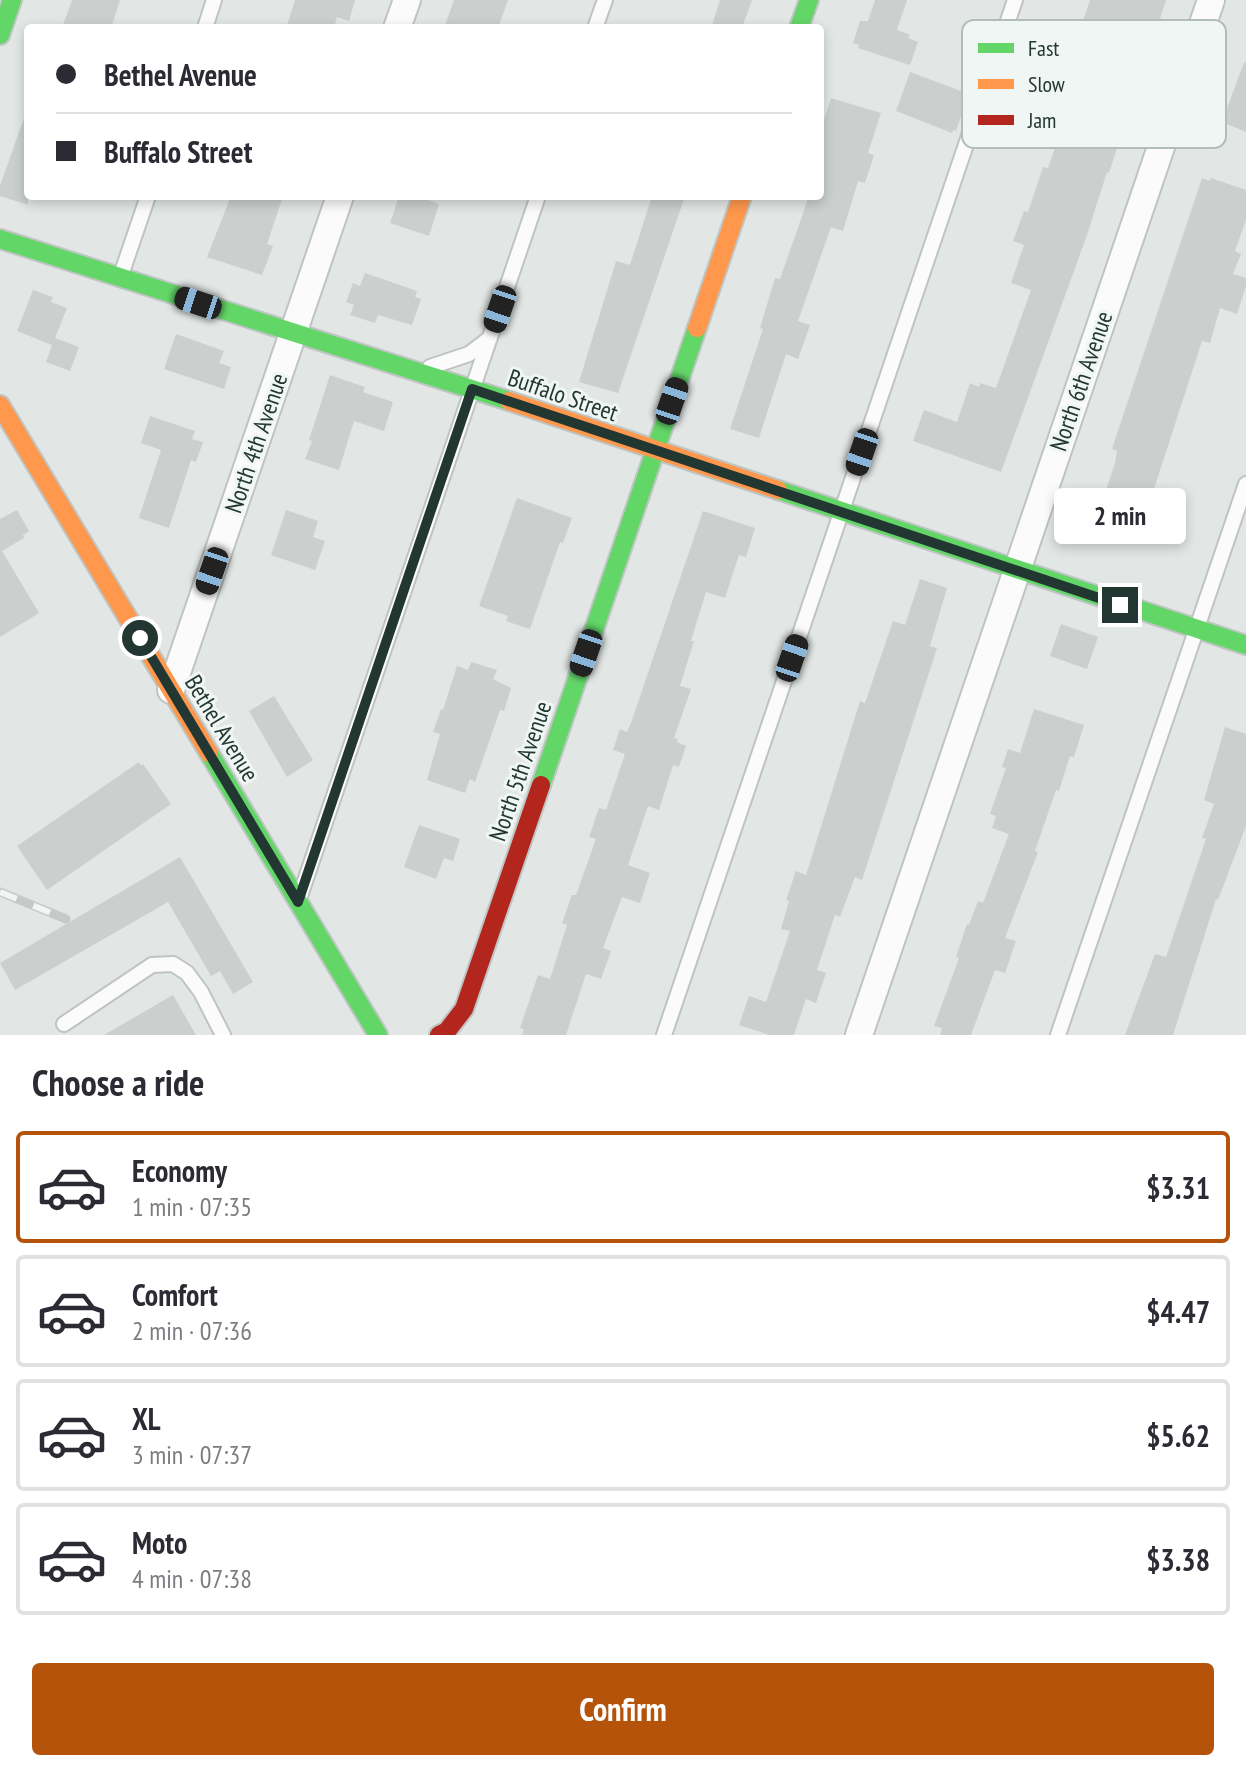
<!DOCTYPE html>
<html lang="en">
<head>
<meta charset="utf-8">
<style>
	:root { --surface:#fff; --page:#f2f2f3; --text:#2b2b33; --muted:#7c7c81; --line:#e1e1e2; --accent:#b45309 }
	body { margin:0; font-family:"PT Sans Narrow",sans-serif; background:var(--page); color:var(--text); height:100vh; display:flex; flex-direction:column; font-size:30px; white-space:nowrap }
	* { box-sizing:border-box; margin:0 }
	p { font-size:26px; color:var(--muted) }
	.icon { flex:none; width:44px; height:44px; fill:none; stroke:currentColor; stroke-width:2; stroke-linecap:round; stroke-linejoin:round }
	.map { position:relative; height:1035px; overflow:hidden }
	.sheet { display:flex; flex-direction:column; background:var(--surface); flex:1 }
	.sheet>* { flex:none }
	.guide { position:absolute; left:24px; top:24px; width:800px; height:176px; border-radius:8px; box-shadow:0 4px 12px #0003; display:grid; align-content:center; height:176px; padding:0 32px; background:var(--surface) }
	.end { position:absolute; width:36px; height:36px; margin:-18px; border:10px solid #233732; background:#fff; box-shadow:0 0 0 4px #fff }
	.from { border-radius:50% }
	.bubble { position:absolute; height:56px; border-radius:8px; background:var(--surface); box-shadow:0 4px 12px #0003; font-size:26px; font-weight:800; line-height:56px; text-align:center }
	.car { position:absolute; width:24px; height:48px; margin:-24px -12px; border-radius:10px; box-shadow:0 0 6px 2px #0007; background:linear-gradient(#222 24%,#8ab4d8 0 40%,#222 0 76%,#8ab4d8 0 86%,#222 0) }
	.guide b { display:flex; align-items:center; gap:28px; height:76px; font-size:30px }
	.guide b+b { border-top:2px solid var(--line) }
	.guide i { width:20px; height:20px; background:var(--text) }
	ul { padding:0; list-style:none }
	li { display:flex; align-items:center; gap:24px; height:112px; margin:0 16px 12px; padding:0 16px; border:4px solid var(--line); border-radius:8px }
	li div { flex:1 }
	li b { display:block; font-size:30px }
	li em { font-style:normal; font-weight:800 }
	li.selected { border-color:var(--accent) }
	li>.icon { width:72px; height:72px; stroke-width:1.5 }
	h2 { padding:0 32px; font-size:36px; line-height:96px }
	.action { display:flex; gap:16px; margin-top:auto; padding:16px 32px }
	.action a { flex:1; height:92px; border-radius:8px; background:var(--accent); color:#fff; font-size:32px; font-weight:800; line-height:92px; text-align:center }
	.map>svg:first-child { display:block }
	.building { fill:#cbd0ce }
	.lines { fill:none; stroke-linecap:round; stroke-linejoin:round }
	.lane-casing { stroke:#bfc4c2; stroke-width:18 }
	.street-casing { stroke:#bfc4c2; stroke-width:30 }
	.fast-casing { stroke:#bec5c2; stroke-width:22 }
	.slow-casing { stroke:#bec5c2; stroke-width:22 }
	.jam-casing { stroke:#bec5c2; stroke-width:22 }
	.lane { stroke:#fbfbfb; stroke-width:14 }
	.street { stroke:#fbfbfb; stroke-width:26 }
	.fast { stroke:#63d668; stroke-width:18 }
	.slow { stroke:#ff974d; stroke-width:18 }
	.jam { stroke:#b3261e; stroke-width:18 }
	.rail-casing { stroke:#c6c9c8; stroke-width:9 }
	.rail { stroke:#f0f6f3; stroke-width:6; stroke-dasharray:18; stroke-linecap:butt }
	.route { stroke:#233732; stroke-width:10 }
	.labels { text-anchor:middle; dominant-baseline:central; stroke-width:6; stroke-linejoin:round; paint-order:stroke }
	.street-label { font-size:24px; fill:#233732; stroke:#f0f6f3 }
	.key { fill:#f0f6f3; stroke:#b2bdb9; stroke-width:2 }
	.key-label { font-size:22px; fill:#233732 }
</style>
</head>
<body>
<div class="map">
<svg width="1246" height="1035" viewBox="0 0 1246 1035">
	<rect width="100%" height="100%" fill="#e2e7e5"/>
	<path class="building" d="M72,0H120L111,28H62Z
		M295,0H355L349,21L337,17L334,28H286Z
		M454,0H508L498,28H444Z
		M720,0H752L742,28H711Z
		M875,0H907L897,30L910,35L908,38L918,42L910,65L858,48L859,45L853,43L860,21H868Z
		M1090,0H1166L1151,47H1143L1125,99L1132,102L1109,173L1107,172L1087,235L1001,472L913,441L924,410L957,422L970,383L979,387L980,383L996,388L1031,290L1011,283L1024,245L1013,241L1024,211L1028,212L1043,167L1048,168L1067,113L1062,111L1065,103L1057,100Z
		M1244,62L1246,63V132L1222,122Z
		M910,72L969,94L956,131L953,130L952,133L896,111Z
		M831,98L881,113L868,153L874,155L865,183L858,181L843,231L831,227L798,321L810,325L798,359L786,354L759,438L730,429L763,329L760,328L775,278L780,279L809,196H820V132Z
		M25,115L28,116V205L0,196V186Z
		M1202,178L1210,181L1211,178L1246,190V220L1235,251L1241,254L1233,274L1246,278V286L1237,314L1220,308L1210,343L1202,341L1154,489L1163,493L1153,522L1101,505L1115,463L1117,451L1112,449Z
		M231,196H283L267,244L273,246L262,275L207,257Z
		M399,196H416L439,204L429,236L390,223Z
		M652,196H685L618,393L579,382L616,261L630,265Z
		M365,273L417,291L415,297L421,299L412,325L378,315L375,323L350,315L354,305L346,302L353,283L360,286Z
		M33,290L53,297L51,302L67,308L55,338L79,347L70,371L46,362L52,345L17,331Z
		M176,334L224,351L219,363L231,367L224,389L164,369Z
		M330,375L365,387L363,392L393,402L384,431L354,421L339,470L305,459L312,441L309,440Z
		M150,416L195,431L192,439L203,442L196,462L191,460L169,528L139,518L161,450L141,443Z
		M517,498L572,518L563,543L560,542L530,629L506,621L508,616L479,606Z
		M17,510L29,531L23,535L24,538L2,551L39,613L0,637V519Z
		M286,510L318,521L313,537L325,541L315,570L271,555Z
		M703,511L755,528L746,557L739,555L725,598L706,592L691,641H694L680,686L691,689L674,738L678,739L677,742L686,746L679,767L673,765L659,810L648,806L628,865L650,873L640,903L622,897L603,948L611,951L601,979L586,974L566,1035H522L524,1030L520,1028L538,975L550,979L567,925L562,923L572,895H576L596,839L589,837L599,808L606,810L625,754L613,750L620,729L627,732L631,723Z
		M920,579L947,588L930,646L937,648L862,880L855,877L840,917L835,915L817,970L826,973L816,1003L806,999L794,1035H769L739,1025L749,996L766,1002L790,931L781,929L789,901L786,900L796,871L806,875L860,701L865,703L893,621L905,625Z
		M1061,624L1098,637L1087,669L1050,656Z
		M471,662L497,670L493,679L511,688L504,711L500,710L475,782L470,779L465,793L427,780L440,734L433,732L441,709L443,710L457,666L468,670Z
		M274,696L313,760L287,777L249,711Z
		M1034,709L1084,725L1074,757L1070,756L1059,791L1056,790L1035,851L1038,852L1005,938L1016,941L1005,973L995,970L971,1035H940L942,1028L934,1026L959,958L956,957L967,924L969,925L978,901L983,903L1009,834L992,828L996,816L990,814L1006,768L1002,767L1008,749L1020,753Z
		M1225,727L1246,734V826L1218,900L1216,899L1173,1035H1125L1155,954L1166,957L1206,839L1202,838L1214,804L1204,800Z
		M139,762L140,765L143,764L171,804L47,890L17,846Z
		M419,825L460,839L453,861L444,858L436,879L404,867Z
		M180,857L253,982L233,994L220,971L211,976L168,902L15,990L0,963Z
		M173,995L196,1035H104Z"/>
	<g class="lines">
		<g class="lane-casing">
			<path id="lane" d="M205,28L214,0
				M595,28L605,0
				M121,275L148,196
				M430,367L469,354L490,338
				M300,896L538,196
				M64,1024L152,965L173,964L187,973L201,992L223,1035
				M664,1035L1015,0
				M1058,1035L1246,484"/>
		</g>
		<g class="street-casing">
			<path id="street" d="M397,28L407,0
				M171,690L340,196
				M859,1035L1211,0"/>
		</g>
		<g class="fast-casing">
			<path id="fast" d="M799,28L809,0
				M0,35L12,0
				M0,239L509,401
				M778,490L1246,645
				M209,753L378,1035
				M541,785L697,328"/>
		</g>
		<g class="slow-casing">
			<path id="slow" d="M697,328L742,196
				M509,401L778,490
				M0,405L209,753"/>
		</g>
		<g class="jam-casing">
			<path id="jam" d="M439,1035L447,1031L464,1009L541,785"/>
		</g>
		<use href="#lane" class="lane"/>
		<use href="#street" class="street"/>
		<use href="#fast" class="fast"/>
		<use href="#slow" class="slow"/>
		<use href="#jam" class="jam"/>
		<g class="rail-casing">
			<path id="rail" d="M0,892L66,919"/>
		</g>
		<use href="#rail" class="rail"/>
	</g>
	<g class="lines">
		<path class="route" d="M140,638L298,902L472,389L1120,605"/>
	</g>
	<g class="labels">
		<g class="street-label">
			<text transform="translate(1081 381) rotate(-71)">North 6th Avenue</text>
			<text transform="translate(563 395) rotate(19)">Buffalo Street</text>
			<text transform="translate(256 443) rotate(-71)">North 4th Avenue</text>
			<text transform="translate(222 728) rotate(59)">Bethel Avenue</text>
			<text transform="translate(520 771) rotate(-71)">North 5th Avenue</text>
		</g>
	</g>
	<rect x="962" y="20" width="264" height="128" rx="12" class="key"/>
	<rect x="978" y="43" width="36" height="10" fill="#63d668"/>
	<rect x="978" y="79" width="36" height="10" fill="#ff974d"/>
	<rect x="978" y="115" width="36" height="10" fill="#b3261e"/>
	<g class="key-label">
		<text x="1028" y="56">Fast</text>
		<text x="1028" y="92">Slow</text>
		<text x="1028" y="128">Jam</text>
	</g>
</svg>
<i class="end from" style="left:140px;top:638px"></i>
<i class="end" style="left:1120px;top:605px"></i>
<div class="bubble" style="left:1054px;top:488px;width:132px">2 min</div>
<i class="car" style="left:198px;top:303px;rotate:288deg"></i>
<i class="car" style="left:500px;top:309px;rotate:199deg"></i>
<i class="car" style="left:672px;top:401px;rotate:19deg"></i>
<i class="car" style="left:862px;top:452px;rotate:199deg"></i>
<i class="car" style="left:212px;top:571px;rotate:199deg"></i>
<i class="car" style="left:586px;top:653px;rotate:199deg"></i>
<i class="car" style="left:792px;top:658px;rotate:19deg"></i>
<div class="guide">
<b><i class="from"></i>Bethel Avenue</b>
<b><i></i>Buffalo Street</b>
</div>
</div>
<section class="sheet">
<h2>Choose a ride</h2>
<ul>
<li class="selected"><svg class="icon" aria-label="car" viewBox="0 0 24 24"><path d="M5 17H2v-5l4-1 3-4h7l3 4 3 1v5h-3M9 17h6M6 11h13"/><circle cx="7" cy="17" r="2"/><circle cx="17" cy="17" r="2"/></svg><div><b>Economy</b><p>1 min · 07:35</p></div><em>$3.31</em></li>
<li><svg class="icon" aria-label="car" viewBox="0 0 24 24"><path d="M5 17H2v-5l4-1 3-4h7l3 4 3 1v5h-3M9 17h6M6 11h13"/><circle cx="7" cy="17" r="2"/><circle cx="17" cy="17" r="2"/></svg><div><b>Comfort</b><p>2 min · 07:36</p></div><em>$4.47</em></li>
<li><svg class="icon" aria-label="car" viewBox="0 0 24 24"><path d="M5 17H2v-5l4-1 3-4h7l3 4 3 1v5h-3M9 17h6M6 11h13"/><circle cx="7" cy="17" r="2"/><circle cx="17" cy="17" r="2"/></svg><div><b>XL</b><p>3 min · 07:37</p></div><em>$5.62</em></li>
<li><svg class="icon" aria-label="car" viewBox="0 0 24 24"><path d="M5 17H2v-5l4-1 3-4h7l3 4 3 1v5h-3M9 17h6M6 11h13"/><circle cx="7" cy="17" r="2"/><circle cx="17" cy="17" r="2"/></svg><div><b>Moto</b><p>4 min · 07:38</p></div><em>$3.38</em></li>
</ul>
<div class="action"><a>Confirm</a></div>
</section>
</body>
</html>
